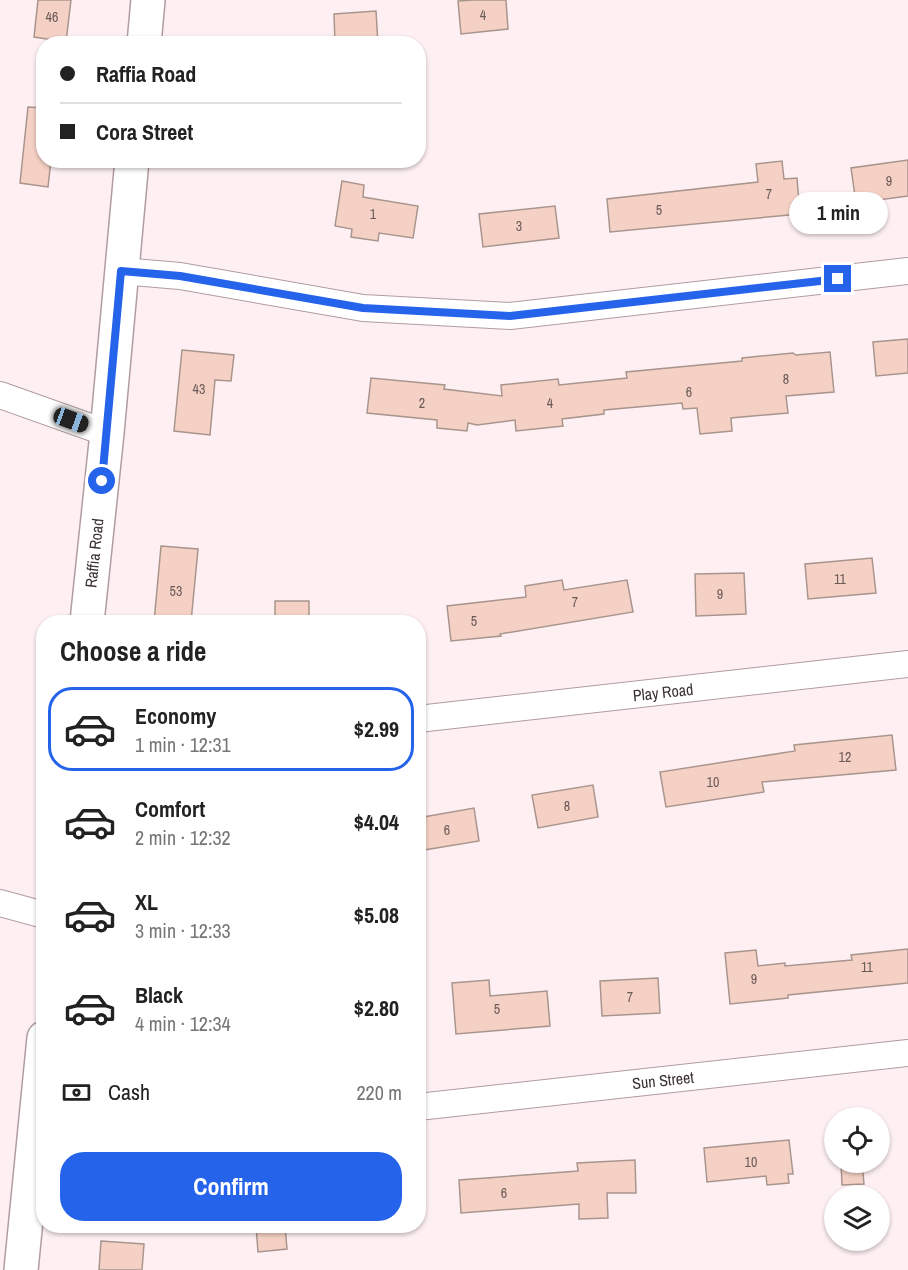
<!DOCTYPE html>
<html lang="en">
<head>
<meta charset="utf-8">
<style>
	:root { --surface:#fff; --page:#f6f6f6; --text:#222; --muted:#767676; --line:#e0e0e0; --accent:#2563eb }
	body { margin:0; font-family:"Archivo Narrow",sans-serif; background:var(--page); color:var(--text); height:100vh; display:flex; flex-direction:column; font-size:22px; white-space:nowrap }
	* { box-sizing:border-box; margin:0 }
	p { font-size:20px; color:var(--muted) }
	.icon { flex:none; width:33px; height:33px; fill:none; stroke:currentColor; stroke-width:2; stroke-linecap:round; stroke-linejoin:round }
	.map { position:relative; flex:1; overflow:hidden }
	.drawer { position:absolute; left:36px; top:615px; width:390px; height:618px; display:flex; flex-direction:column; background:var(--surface); border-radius:24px; box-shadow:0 2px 4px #0004 }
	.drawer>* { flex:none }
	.hud { position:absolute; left:36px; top:36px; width:390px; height:132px; border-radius:24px; box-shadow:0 2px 4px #0004; display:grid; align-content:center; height:132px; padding:0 24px; background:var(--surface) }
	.buttons { position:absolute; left:824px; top:1107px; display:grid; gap:12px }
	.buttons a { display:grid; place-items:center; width:66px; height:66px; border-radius:50%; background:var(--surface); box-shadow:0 2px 4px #0004; font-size:30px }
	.end { position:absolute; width:27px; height:27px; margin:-14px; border:8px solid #2563eb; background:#fff; box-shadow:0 0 0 3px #fff }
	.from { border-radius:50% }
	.bubble { position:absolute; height:42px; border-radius:21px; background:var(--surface); box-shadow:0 2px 4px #0004; font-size:20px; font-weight:700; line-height:42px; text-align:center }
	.car { position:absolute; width:18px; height:36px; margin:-18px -9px; border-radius:8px; box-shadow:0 0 4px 2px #0007; background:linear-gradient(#222 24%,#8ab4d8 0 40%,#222 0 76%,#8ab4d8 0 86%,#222 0) }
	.hud b { display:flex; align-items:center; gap:21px; height:57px; font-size:22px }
	.hud b+b { border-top:2px solid var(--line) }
	.hud i { width:15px; height:15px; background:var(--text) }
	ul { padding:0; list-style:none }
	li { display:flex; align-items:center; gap:18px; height:84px; margin:0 12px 9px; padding:0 12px; border:3px solid transparent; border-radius:24px }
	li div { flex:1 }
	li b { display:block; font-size:22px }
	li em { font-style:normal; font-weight:700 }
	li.selected { border-color:var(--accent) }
	li>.icon { width:54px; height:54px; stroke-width:1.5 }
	h2 { padding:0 24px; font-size:27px; line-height:72px }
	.pay { display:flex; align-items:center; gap:15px; height:66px; padding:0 24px; font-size:22px }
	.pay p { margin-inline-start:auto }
	.primary-button { display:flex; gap:12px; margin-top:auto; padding:12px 24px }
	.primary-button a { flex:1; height:69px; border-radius:24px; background:var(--accent); color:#fff; font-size:24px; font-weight:700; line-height:69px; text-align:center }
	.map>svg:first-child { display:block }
	.building { fill:#f5d1c5; stroke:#a9958e; stroke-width:1.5 }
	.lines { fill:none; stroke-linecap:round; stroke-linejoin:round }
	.street-casing { stroke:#b19c9f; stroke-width:28 }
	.secondary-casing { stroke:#b19c9f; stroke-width:36 }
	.street { stroke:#fff; stroke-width:26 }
	.secondary { stroke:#fff; stroke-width:33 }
	.route { stroke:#2563eb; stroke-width:8 }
	.labels { text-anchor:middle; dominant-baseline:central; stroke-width:4.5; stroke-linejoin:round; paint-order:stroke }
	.number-label { font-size:14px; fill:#6a5a58 }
	.street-label { font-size:16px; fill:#3b3234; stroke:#fff }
</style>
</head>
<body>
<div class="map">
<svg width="908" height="1270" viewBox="0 0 908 1270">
	<rect width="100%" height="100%" fill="#fef0f2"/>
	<path class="building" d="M38,0H71L66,42L34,37Z
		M473,0H506L508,29L461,34L458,1Z
		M376,11L378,44H335L334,14Z
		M28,107L44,108V160H51L48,187L20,183Z
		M908,160V196L856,203L851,168Z
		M782,161L784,179L797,178L800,214L610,232L607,199L758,182L756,164Z
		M342,181L364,185L363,197L418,206L413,238L379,233L378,241L351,237L352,229L335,226Z
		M555,206L559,238L483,247L479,214Z
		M908,339V373L876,376L873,342Z
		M182,350L234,355L231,381L215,380L210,435L174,431Z
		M830,352L834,392L786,396L788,413L731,418L732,431L700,434L697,408L683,409L682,403L604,410V414L562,419L563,426L516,431L515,420L477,425L468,423L467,431L437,428V420L367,413L371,378L445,385L444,389L502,396L501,385L558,379L559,385L627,378L626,372L742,361V358L793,353L796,355Z
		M161,546L198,549L191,622H154Z
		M872,558L876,593L808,599L805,564Z
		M744,573L746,614L696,616L695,574Z
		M562,580L564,590L627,580L633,612L500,634L501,636L451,641L447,606L526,597L525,586Z
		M275,601H309V622H275Z
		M892,735L896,770L762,782L764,792L666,807L660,772L795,751L794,745Z
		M593,785L598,817L538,828L532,795Z
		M474,808L479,841L418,851V818Z
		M908,949V983L788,995V998L730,1004L725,953L756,950L758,966L785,963V966L852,960L851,955Z
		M658,978L660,1013L602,1016L600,981Z
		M489,980L490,996L547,991L550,1026L456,1034L452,983Z
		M789,1140L793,1174H788L789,1183L767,1185L766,1176L707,1182L704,1148Z
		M635,1160L636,1193H607L608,1218L579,1219V1204L461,1213L459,1180L578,1171L577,1163Z
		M841,1162H862L864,1184L842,1185Z
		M256,1226H285L287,1249L258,1252Z
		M101,1241L144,1244L142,1270H99Z"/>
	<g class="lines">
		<g class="street-casing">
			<path id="street" d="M121,271L180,276L363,308L510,316L908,271
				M0,395L107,433
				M418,719L908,664
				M0,903L44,915
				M418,1107L908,1053"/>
		</g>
		<g class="secondary-casing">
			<path id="secondary" d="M144,44L148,0
				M87,622L107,433L132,160
				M21,1270L44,1038"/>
		</g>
		<use href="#street" class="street"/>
		<use href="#secondary" class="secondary"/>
	</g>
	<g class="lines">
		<path class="route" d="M102,481L121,271L180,276L363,308L510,316L838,279"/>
	</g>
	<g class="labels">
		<g class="number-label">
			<text x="483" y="15">4</text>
			<text x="52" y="17">46</text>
			<text x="889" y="181">9</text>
			<text x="769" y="194">7</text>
			<text x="659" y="210">5</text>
			<text x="373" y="214">1</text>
			<text x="519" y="226">3</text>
			<text x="786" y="379">8</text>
			<text x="199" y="389">43</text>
			<text x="689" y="392">6</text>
			<text x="422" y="403">2</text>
			<text x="550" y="403">4</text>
			<text x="840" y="579">11</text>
			<text x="176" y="591">53</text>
			<text x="720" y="594">9</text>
			<text x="575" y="602">7</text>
			<text x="474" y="621">5</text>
			<text x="845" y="757">12</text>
			<text x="713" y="782">10</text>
			<text x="567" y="806">8</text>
			<text x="447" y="830">6</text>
			<text x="867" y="967">11</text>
			<text x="754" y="979">9</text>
			<text x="630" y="997">7</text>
			<text x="497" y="1009">5</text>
			<text x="751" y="1162">10</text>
			<text x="504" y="1193">6</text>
		</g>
		<g class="street-label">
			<text transform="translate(94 553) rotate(-84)">Raffia Road</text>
			<text transform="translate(663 692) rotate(-6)">Play Road</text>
			<text transform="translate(663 1080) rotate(-6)">Sun Street</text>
		</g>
	</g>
</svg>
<div class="buttons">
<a><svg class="icon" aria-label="locate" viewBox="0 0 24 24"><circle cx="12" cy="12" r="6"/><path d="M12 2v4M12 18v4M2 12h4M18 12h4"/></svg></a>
<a><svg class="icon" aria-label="layers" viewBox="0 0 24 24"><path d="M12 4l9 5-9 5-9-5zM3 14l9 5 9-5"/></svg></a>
</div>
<i class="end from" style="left:102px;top:481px"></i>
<i class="end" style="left:838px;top:279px"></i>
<div class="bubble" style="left:789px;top:192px;width:99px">1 min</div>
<i class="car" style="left:71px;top:420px;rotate:110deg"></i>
<div class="hud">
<b><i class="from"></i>Raffia Road</b>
<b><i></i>Cora Street</b>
</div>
<section class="drawer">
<h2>Choose a ride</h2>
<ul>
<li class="selected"><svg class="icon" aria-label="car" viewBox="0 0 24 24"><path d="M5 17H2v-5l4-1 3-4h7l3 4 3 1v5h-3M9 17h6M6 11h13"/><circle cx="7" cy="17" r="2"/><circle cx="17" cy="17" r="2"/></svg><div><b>Economy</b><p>1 min · 12:31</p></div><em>$2.99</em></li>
<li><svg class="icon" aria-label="car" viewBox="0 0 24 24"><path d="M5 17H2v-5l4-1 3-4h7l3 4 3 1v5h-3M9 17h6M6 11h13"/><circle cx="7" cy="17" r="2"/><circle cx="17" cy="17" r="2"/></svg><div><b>Comfort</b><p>2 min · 12:32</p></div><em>$4.04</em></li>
<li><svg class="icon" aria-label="car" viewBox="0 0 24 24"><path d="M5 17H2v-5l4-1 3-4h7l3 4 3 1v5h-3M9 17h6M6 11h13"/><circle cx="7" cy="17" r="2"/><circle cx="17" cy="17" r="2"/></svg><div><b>XL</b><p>3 min · 12:33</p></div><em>$5.08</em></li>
<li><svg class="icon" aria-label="car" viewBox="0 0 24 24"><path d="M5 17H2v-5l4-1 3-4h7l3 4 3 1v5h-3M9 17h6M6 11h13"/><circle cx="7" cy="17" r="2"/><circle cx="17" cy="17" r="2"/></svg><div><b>Black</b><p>4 min · 12:34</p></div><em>$2.80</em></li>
</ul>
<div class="pay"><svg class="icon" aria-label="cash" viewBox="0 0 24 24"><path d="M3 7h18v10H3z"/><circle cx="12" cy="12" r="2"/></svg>Cash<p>220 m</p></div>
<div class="primary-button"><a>Confirm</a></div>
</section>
</div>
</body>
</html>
